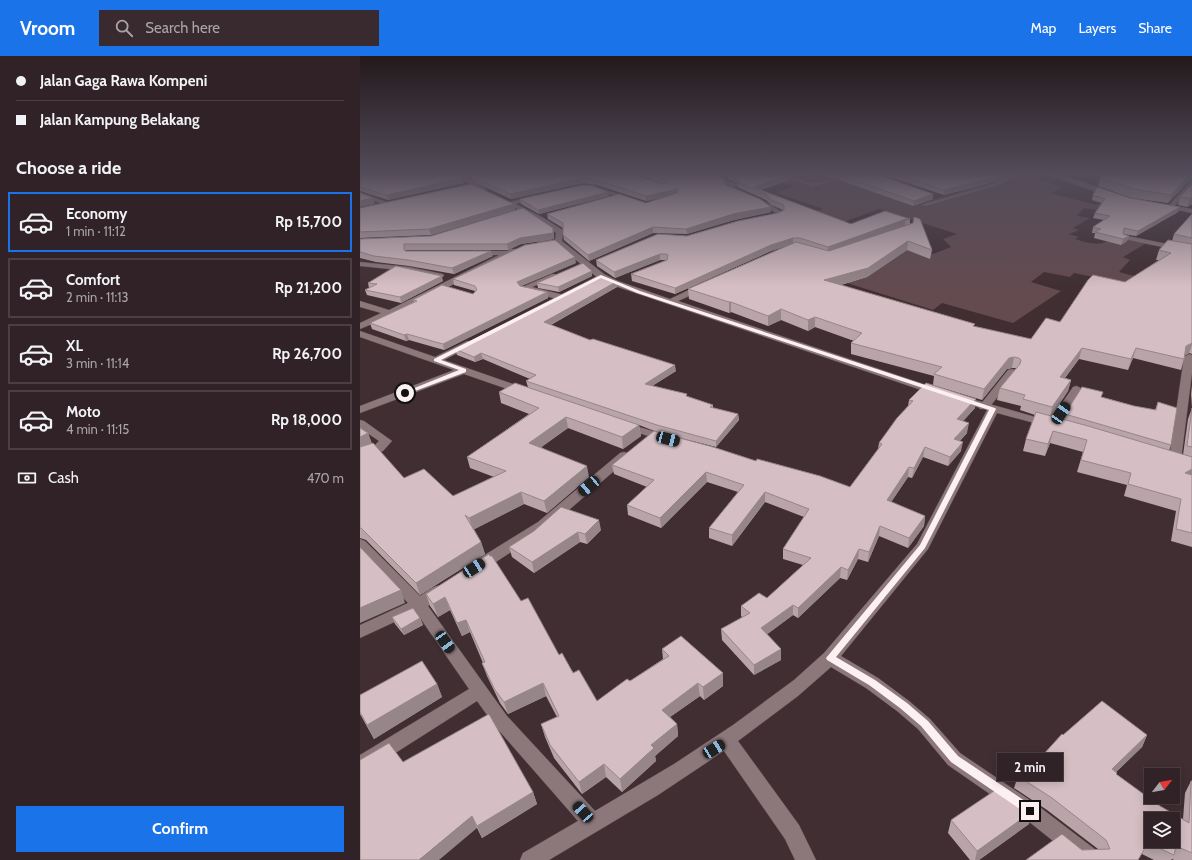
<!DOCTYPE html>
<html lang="en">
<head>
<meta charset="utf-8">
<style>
	:root { --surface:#302226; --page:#382a2e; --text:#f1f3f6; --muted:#a8a4a7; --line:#4b3f43; --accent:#1a73e8 }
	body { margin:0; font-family:Cabin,sans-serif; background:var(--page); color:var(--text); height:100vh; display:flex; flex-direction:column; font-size:15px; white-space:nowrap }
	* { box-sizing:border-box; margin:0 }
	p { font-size:13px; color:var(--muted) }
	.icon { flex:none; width:22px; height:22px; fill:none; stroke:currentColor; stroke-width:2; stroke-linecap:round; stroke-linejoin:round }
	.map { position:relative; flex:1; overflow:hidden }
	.details { display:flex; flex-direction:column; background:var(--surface); width:360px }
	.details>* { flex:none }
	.guide { display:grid; align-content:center; height:88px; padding:0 16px; background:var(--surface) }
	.needle { width:26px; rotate:59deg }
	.fabs { position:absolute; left:784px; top:712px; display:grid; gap:8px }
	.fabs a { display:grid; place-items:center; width:36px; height:36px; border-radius:0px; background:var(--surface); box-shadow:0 2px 10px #0003,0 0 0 1px var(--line); font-size:20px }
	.end { position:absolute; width:18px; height:18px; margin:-9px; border:5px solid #fcf0f2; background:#111; box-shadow:0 0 0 2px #111 }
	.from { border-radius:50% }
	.bubble { position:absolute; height:28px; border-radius:0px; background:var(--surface); box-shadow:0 2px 10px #0003,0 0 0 1px var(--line); font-size:13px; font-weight:700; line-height:28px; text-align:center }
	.car { position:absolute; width:12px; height:24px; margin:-12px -6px; border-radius:5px; box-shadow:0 0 3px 1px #0007; background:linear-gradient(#222 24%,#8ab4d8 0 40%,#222 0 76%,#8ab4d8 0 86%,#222 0) }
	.guide b { display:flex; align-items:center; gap:14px; height:38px; font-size:15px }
	.guide b+b { border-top:1px solid var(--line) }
	.guide i { width:10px; height:10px; background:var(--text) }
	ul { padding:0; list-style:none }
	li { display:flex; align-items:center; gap:12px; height:60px; margin:0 8px 6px; padding:0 8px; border:2px solid var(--line); border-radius:0px }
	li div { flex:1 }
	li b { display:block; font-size:15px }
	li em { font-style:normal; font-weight:700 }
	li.active { border-color:var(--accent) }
	li>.icon { width:36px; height:36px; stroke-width:1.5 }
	h2 { padding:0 16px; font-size:18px; line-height:48px }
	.pay { display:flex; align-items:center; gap:10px; height:44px; padding:0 16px; font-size:15px }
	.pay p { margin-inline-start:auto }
	.primary-button { display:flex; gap:8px; margin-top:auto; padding:8px 16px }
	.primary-button a { flex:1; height:46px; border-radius:0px; background:var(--accent); color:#fff; font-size:16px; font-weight:700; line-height:46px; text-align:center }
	header { display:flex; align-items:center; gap:24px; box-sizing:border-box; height:56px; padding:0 20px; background:var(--accent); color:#fff }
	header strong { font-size:19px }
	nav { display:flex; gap:22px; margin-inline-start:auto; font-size:14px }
	.search { width:280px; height:36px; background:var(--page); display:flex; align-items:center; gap:10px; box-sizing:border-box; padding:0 14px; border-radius:0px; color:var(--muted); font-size:15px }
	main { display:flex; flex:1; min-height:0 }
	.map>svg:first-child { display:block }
	.green { fill:#634b50 }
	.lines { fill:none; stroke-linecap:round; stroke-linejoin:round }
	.lane-casing { stroke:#594a4e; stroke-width:1 }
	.street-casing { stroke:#594a4e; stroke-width:1 }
	.lane { fill:#8c777b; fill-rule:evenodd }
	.street { fill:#8c777b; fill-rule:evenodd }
	.wall { fill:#b8a4a9; fill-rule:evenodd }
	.shaded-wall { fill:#968689 }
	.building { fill:#d6bfc4; stroke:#968689; fill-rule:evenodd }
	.route { fill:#fcf0f2 }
</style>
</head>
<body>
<header>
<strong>Vroom</strong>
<div class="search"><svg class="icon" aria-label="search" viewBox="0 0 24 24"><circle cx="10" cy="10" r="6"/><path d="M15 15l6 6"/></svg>Search here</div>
<nav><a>Map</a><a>Layers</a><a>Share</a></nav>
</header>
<main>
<section class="details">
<div class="guide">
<b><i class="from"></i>Jalan Gaga Rawa Kompeni</b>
<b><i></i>Jalan Kampung Belakang</b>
</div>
<h2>Choose a ride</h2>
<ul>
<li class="active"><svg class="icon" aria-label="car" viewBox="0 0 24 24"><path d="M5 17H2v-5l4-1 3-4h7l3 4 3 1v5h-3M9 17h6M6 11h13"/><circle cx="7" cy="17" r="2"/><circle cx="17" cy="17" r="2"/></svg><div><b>Economy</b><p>1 min · 11:12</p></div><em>Rp 15,700</em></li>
<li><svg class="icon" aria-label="car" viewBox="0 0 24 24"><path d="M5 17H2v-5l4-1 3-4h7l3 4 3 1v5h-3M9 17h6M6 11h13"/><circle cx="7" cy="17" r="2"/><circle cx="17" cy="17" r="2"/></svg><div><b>Comfort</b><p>2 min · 11:13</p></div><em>Rp 21,200</em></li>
<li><svg class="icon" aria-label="car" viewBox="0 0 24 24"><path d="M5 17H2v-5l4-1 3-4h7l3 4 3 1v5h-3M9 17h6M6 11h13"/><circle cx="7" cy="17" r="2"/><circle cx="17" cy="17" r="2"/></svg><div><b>XL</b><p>3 min · 11:14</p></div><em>Rp 26,700</em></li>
<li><svg class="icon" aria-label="car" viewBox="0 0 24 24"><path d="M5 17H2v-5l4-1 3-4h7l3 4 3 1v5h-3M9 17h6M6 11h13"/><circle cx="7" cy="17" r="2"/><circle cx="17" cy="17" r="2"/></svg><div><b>Moto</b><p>4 min · 11:15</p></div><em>Rp 18,000</em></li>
</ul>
<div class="pay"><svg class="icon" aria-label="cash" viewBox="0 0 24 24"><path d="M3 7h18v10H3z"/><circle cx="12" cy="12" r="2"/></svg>Cash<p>470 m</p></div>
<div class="primary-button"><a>Confirm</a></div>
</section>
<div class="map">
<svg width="832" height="804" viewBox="0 0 832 804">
	<rect width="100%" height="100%" fill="#402e32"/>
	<path class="green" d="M398,118H453L460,121L469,118H542L516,123L496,129L552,150L603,135L575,124L597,123L625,130L662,118L703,131L691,137L736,149L749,144L753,157L724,152L717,160L730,162L713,172L719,174L709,178L719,181L715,183C734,189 742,191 759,178L790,185L763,201L770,204L759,216L789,224L782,231L714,217L710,221L684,216L671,226L701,235L653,267L582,247L573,254L487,227L548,189L573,198L591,191L583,183L597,178L519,153L465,173L432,162L463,153L416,137L433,130Z"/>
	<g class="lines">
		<g class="lane-casing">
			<path id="lane" d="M113,195H150L154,197L150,199H116L112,197Z
				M829,298L832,299V317L821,404L819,407H811L809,404L824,301Z
				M652,313L656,314L657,316L656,318L628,353H620L619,351L620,349L648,314Z
				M717,330L722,333L699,369L697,371H689L687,369L713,331Z"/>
		</g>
		<g class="street-casing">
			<path id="street" d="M108,118H117L108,122L126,133V135H122L100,122Z
				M353,118L366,120L367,121L365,123L378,129L374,131L384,137L379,138L366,132V130L369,129L358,124L357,123L359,121Z
				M419,118C432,118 440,125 452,127C463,128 481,118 495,118L452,131Z
				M651,118H659L639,129L566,150L561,149L635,127Z
				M686,118C701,118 742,130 753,139L748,140Z
				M832,125V131L815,150L832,153V157L802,151V149H809L830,126Z
				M227,129H231L276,144L271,145L227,131Z
				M0,136L29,147L30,148L25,149L0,140Z
				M176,139L178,140V142L156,148L182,161L203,174L202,185L244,218L258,225L310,243L339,229H345L346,231L345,233L318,245L581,334L582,336L581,338H573L252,229L238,222L196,188L179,189V185L195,184L196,177L178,163L149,149L147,147Z
				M396,143H400L424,157L418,161L407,163V161L416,157L396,145Z
				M763,179L832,193V197L763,183Z
				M151,193H157L158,195L34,259L0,273V267L21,257L0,251V245L29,254Z
				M0,206L49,211L83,218L84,220L80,222L49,215L0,210Z
				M192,218H195L196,220L195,222L172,231L204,239L205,241L204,243L201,244L161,234L160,232Z
				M0,275L75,301L107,285H113L115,287L113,289L84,304L167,333L168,335L163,338L159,337L104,318L0,357V350L94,314L0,281Z
				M601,340L693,366L695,368L693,370L689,371L637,357L568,493L481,600L518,622L549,645L570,663L600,697L677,749L740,797L743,804H717L663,761L588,709L558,673L537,655L506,632L471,611L438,640L378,685L439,769L456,804H435L425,783L364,695L298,739L189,804H160L163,797L218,765L135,670L117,645L7,715L0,717V699L109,633L56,556L0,582V569L48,547L0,496V483L5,485L60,540C68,535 76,527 86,530L88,534L86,538L68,550L147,660L235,755L314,708L373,669L434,624L464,597L557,488L627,354L597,345L596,343L597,341Z
				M0,364L4,365L32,385L23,395L0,403V395L15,389L19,385L0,372Z
				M266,367L309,380L311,382L309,384L305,385L262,372L260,370L262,368Z
				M264,396L268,397L270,400L268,403L188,472L125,513L120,514L115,513L113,509L115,505L178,466L260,397Z"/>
		</g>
		<use href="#lane" class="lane"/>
		<use href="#street" class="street"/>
	</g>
	<path class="wall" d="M0,118H104L100,120L104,127L28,144L0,135Z
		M110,118H272L302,128H303L278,118H356L357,120L365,124L366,128V129L411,156L374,164L327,178L293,177L229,205L204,184L203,179V172L188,163L187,158L286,147L308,140L286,145L237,129L223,127L151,143L116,127L111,122Z
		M362,118H428L430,119V124L400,134L491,168L550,163V168L572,194L570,203L547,194L507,221L481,229L615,271L671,283L765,226L799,204H796L799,194L812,185L814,178L832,158V298L829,297L825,299L824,303L821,314L773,302L768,314L719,303L705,322L711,324L708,335L691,360L703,363L705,358L742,341L774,350L795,354L798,346L811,389L809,395L823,399L828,363L832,352L831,338L832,329V491L811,485L816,455L764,440L767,429L717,416L723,396L690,387L685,400L663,395L666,383L675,359L660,354L661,350L637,344L640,332L656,312H652L647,313L622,344L573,329L574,320L491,298V287L494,285L455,271L448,275L421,264L408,270L371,256L369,257L329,243L328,233L428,189L411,195L315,238L272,225L271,218L307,204H300L255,222L237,210L236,204L327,180L418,157L423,154L411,149L406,144L377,131V127L368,123L367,119ZM545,169H548L511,181Z
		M430,118H448L439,121Z
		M462,118H516L573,143L553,150L479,124L480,120L472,122Z
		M521,118H648L634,126L584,139Z
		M832,118V124L829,125L808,147L772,142L738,130L740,122Z
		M832,128V148L827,151L818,149L820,141Z
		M248,136L249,140L179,158L161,148L160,143Z
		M733,139L770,142L820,151L818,156L776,180L763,178L769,180L767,185L761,189L734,182L735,177H732L733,171L744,164L733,162L735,157L742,147L732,144Z
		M154,148L155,154L71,179L0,182V152Z
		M193,172L194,178V183L161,188L148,194H46V195L133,200L94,218L49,210L16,206L0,202V183L71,180Z
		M216,207L161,230L187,236L188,242L84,294L49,284L46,285L12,273L10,267L54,246L53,244L113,238L115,235L94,229L93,223Z
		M232,215V220L199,236L178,232L177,227Z
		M83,225L41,247L7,239L5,234L9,232L8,227Z
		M256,226L257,231L191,269L230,284L316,315L292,330L327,340L353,349V352L378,358L379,364L356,391L297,376L279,369L281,380L263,393L208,372L181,391L229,421L187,457L164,448L114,473L121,486L125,498L60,539L6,484L0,482V372L8,377L12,388L44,422L93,440L134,421L110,412L107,401L169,358L141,347L139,336L168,331L166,325L170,323L123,303L115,306L97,299L95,293Z
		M549,344L615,352L603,365L607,377L600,385L601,395L588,410L563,401L552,422L548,421L531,446L565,460L564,470L548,492L519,480L508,506L498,503L487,524L480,522L438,562L433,559L407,578L421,593V604L394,619L362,584L361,573L383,562L381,560V550L407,542L443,509L423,503V493L444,461L405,446L372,490L349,482V472L378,436L347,426L301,472L268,459L267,449L287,431L254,418L252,409L396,405L490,431L518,393L519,387L548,350Z
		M241,474L227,488L220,486L174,517L152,501L149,491L174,475Z
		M66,538L161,545L199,599L237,645L270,625L303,603L302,593L363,630L344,644L340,640L310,661L317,668L318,680L295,700L296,705L262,736L246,721L222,738L194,702L185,681L181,668L197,661L186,640L148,658L140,647L127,620L122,607H123L110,576L102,580L90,554L78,561L70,550Z
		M32,561L60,562L63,569L44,579L35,568Z
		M77,628L82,641L14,683L0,658V639Z
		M703,679H787L782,691L756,716L757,717L756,719L800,750L823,763L825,737L831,725H832V804H814L812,803L811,804H794L782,798L722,794L738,793L687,754L654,732L658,720L682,700Z
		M43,706L173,736L177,748L122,782L117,772Z
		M591,764L669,768L619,804H610L588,777Z"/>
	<path class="shaded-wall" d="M98,118H104L99,121Z
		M439,118H448L439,121Z
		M472,118H487L472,122Z
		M640,118H648L634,126L584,139V134Z
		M830,118H832V124L829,125L808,147L811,139Z
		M430,119V124L398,135L393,131Z
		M103,122L104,127L28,144L27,139Z
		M223,122V127L151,143L150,138Z
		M318,133V138L286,145V140Z
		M248,136L249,140L179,158L178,154Z
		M573,138V143L553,150L554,145Z
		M832,141V148L827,151L830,142Z
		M13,142L15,148L0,151V145Z
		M154,148L155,154L71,179L69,173Z
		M411,151V156L374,164L327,178L326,173L373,158Z
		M820,151L818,156L776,180L778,175Z
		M546,163L545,169L468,196V191Z
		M293,171V177L229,205L228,199Z
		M193,172L194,178V183L161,188L148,194L147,188L160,182Z
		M769,180L767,185L761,189L763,183Z
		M433,182V188L411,195L315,238V232L411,189Z
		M548,185L547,194L507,221L464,234V224Z
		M131,195L133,200L94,218L92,212Z
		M300,198V204L255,222L254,216Z
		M215,201L216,207L159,231L157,226Z
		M232,215V220L199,236L198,231Z
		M82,220L83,225L41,247L40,241Z
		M256,226L257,231L185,272L184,266Z
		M187,236L188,242L84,294L83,288Z
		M369,246H371V256L369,257Z
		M421,253V264L408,270V260Z
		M455,261V271L448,275V264Z
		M47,278L49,284L46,285L44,279Z
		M832,287V289L829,297L823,301L826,290Z
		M722,292L719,303L697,332L700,321Z
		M776,292L773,302L768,314L771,303Z
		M121,297L123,303L115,306L114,301Z
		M654,301L652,312L647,313L622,344L624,333L649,302Z
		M315,309L316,315L286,334L285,328Z
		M711,324L708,335L690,363L692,351Z
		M616,343L615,352L596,373L597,363Z
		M378,358L379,364L356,391V385Z
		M206,361L208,372L172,398L169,387Z
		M609,367L607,377L593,392L594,383Z
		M279,369L281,380L263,393L262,381Z
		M693,375L690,387L685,400L688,388Z
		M8,377L12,388L0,394V381Z
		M603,386L601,395L588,410L590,401Z
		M565,391L563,401L552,422L554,412Z
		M227,410L229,421L187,457L184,445Z
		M549,411L548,421L526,454L527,444Z
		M832,413V423L825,417Z
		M346,416L347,426L301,472L300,462Z
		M161,436L164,448L113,474L109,462Z
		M405,436V446L372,490V479Z
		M565,460L564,470L548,492L549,482Z
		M239,464L241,474L227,488L225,478Z
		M520,470L519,480L508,506L509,496Z
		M218,476L220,486L174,517L172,506Z
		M121,486L125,498L60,539L56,527Z
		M499,493L498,503L487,524L488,514Z
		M481,511L480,522L438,562V552Z
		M41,534L45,547L0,567V552Z
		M85,541L90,554L78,561L73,548Z
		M433,549V559L401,583V572Z
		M60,562L63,569L44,579L41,573Z
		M106,564L110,576L102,580L97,567Z
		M421,593V604L394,619V609Z
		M363,617V630L344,644L343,631Z
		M183,627L186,640L148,658L144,646Z
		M338,627L340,640L303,666L302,654Z
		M77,628L82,641L14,683L7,669Z
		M317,668L318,680L295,700L296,705L262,736L260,723L291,689Z
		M787,679L782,691L747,725L752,713Z
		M244,708L246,721L222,738L219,726Z
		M173,736L177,748L122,782L117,770Z
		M674,754L669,768L619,804H615L617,795Z
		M112,760L117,772L79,804H59Z"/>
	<path class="building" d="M0,118H98L103,122L27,139L0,131Z
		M110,118H272L302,128L308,127L309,125L290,118H356L357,120L365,124L363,126L366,129L400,143L411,151L373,158L326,173L293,171L228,199L203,179V167L187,158L259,138L286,147L317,137L318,133L286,140L237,124L223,122L150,138L115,122Z
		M369,118H428L430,119L393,131L491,168L525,155L550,163H546L468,191L440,182H433L411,189L315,232L271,218L307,204L308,199L306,198H300L254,216L236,204L298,178L327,180L378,165L418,157L424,154V149L411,144L406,138L377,126L379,124Z
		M484,118H516L573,138L554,145L480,119Z
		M536,118H640L635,121L584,134Z
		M742,118H830L811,139L774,133L740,122Z
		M111,128L154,148L69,173L0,176V152Z
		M832,128V141L830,142L820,141Z
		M223,129L233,130L248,136L178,154L160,143Z
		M737,131L770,142L820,151L778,175L764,172L763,178L769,180L763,183L735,176L741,173L733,171L750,160L735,157L745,143L733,139Z
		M0,137L13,142L0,145Z
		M163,152L193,172V177L160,182L147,188H44V193L45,195H131L92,212L48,204L14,200L0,196V183L71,180Z
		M832,158V182L814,178Z
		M554,161L560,163L572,194L548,185L508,212L464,224L615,268L613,270L671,283L686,262L700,266L728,224L733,219L765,226L811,197L799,194L808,184L832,188V287L826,290L824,303L776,292L771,303L722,292L700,321L711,324L692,351L663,343L665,339L640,332L660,308L661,304L659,302L654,301L649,302L624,333L574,318L582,311L491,287L502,277L455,261L448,264L421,253L408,260L371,246H369L328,233L436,186L469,195L553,167Z
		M195,184L215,201L157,226L160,230L187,236L83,288L47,278L44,279L10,267L57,245L53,244L82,229L113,238L117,234L115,230L93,223L165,189Z
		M223,207L232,215L198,231L177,227Z
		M36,210L82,220L40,241L5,234L17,228L8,227Z
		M240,219L256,226L184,266L230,284L233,283L315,309L285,328L327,338L326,340L353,349L350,351L378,358L356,385L297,369L166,325L176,319L121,297L114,301L95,293Z
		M155,327L279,369L262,381L206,361L169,387L227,410L184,445L161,436L109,462L105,459L121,486L56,527L1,472H0V391L13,387L44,422L64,413L93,440L146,415L107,401L179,352L139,336Z
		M566,327L616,343L597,363L609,367L594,383L603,386L590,401L565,391L554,412L549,411L527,444L565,460L549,482L520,470L509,496L499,493L488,514L481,511L438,552L433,549L401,572L421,593L394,609L361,573L390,557L381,550L399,537L407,542L451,502L423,493L449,453L405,436L372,479L349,472L384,429L346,416L300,462L267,449L294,424L252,409L294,375L353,391L396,405L397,403L460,420L490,431L522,388L519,387L537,362L553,345L549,344Z
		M722,331L743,336L741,341L774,350L796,354L798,346L817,352L811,389L705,358Z
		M832,352V391L827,390Z
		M676,356L728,370L832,401V413L825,417L832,419V477L816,473L821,443L768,428L771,417L721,404L727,384L693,375L688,388L666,383Z
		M0,372L8,377L0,381Z
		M201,451L239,464L225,478L218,476L172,506L149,491L174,475Z
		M0,491L41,534L0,552Z
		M129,498L130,500H132L161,545L168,542L199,599L202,597L213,617L219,614L237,645L267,623L270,625L309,600L302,593L321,580L363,617L343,631L338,627L302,654L317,668L291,689L294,692L260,723L244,708L219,726L190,689L181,668L199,660L183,627L144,646L135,634L122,607L125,606L106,564L97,567L85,541L73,548L66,538Z
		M53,552L60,562L41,573L32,561Z
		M62,605L77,628L7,669L0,656V639Z
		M742,645L787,679L752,713L757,717L756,718L800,750L829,767L831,725H832V797L816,790L814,799L788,787L778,804H666L702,778L722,794L750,793L746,784L692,742L658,720L682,700L702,678L703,679ZM791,763H813V785H791Z
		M129,658L173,736L117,770L112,760L59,804H0V704L29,687L43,706Z
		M640,731L674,754L617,795L591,764Z"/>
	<linearGradient id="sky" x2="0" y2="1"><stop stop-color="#23191c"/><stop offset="0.51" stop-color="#534c5a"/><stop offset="1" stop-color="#534c5a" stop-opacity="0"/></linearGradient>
	<rect width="832" height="231" fill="url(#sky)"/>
	<path class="route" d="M241,219L280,235L635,352L636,353L565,492L476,601L515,624L547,647L568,665L598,700L674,751L676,755L674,758L670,760L667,758L591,706L561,670L540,652L509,629L467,604L466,602L560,489L629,354L277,237L241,222L81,304L106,313V316L47,338L42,337L99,314L74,305V303Z"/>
</svg>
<div class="fabs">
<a><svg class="needle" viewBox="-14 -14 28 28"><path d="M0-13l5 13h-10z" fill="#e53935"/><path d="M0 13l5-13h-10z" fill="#a8a4a7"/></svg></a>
<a><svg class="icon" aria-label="layers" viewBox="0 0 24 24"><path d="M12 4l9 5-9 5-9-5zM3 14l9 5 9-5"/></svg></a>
</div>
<i class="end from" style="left:45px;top:337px"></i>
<i class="end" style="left:670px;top:755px"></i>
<div class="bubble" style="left:637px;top:697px;width:66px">2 min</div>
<i class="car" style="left:701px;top:357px;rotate:34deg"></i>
<i class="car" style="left:308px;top:383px;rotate:105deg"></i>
<i class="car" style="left:229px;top:430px;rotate:230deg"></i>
<i class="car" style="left:114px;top:512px;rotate:57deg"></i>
<i class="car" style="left:85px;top:586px;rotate:145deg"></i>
<i class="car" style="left:354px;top:693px;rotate:58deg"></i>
<i class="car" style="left:223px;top:756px;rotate:318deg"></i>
</div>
</main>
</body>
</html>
